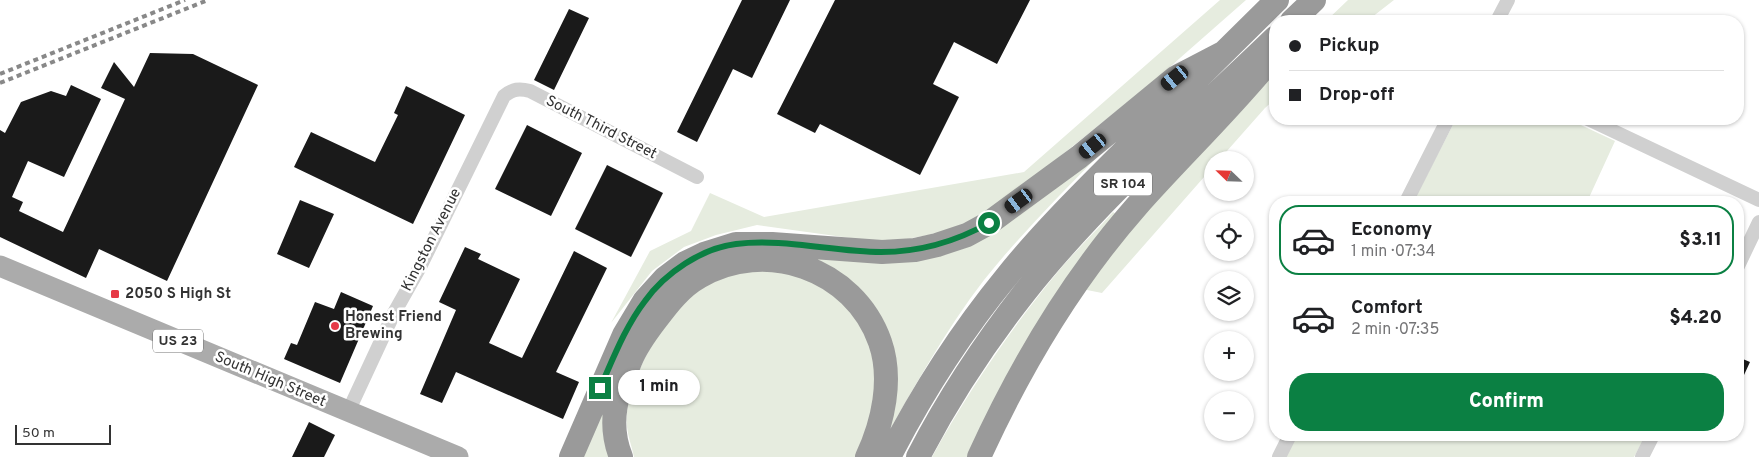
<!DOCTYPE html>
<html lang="en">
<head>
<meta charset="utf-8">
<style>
	:root { --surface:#fff; --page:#f6f6f6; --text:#202124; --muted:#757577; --line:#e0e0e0; --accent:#0b8043 }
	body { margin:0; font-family:Overpass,sans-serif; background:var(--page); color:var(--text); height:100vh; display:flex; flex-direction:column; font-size:19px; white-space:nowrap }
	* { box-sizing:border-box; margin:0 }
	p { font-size:16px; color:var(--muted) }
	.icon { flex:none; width:28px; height:28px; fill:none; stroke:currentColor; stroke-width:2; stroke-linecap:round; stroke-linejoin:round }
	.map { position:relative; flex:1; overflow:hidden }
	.panel { position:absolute; left:1269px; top:196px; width:475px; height:245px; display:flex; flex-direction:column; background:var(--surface); border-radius:20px; box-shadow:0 1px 4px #0004 }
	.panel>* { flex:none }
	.hud { position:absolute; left:1269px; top:15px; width:475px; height:110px; border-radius:20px; box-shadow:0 1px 4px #0004; display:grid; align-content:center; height:110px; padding:0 20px; background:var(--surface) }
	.needle { width:32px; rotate:293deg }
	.buttons { position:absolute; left:1204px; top:151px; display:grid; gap:10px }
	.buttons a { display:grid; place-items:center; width:50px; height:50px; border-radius:50%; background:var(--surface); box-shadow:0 1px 4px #0004; font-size:25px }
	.scale { position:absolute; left:15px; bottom:12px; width:96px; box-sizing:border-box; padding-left:5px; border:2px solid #333; border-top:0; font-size:14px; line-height:18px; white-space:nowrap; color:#333; -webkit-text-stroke:4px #fff; paint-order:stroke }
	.end { position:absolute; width:22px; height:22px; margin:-11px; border:6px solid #0b8043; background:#fff; box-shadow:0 0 0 2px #fff }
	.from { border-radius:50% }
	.bubble { position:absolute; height:35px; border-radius:18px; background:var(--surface); box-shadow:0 1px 4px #0004; font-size:16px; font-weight:800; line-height:35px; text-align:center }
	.car { position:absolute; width:15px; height:30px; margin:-15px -8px; border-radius:6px; box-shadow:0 0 4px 1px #0007; background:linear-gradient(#222 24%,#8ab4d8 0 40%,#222 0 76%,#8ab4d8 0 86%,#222 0) }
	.hud b { display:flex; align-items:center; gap:18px; height:48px; font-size:19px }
	.hud b+b { border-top:1px solid var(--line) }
	.hud i { width:12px; height:12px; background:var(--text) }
	ul { padding:9px 0 0; list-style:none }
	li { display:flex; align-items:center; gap:15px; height:70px; margin:0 10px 8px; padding:0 10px; border:2px solid transparent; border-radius:20px }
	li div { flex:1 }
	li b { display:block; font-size:19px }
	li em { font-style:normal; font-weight:800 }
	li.selected { border-color:var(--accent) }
	li>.icon { width:45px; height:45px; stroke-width:1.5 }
	.action { display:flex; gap:10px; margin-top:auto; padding:10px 20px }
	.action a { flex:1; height:58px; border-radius:20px; background:var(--accent); color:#fff; font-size:20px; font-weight:800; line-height:58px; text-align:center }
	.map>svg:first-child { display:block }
	.green { fill:#e6ecdf }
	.building { fill:#1a1a1a }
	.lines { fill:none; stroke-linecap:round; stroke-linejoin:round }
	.minor { stroke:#d0d0d0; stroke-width:14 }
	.primary { stroke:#ababab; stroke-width:21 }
	.motorway { stroke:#9a9a9a; stroke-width:24 }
	.rail { stroke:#888; stroke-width:4; stroke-dasharray:5 4; stroke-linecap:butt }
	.route { stroke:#0b8043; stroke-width:6 }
	.poi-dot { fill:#e63946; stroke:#fff; stroke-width:2 }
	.labels { text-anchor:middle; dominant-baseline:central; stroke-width:5; stroke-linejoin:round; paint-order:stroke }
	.shield { fill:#fff; stroke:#707070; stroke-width:1 }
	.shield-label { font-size:14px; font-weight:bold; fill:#333 }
	.street-label { font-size:15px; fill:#333; stroke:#fff }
	.poi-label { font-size:15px; font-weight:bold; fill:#333; stroke:#fff; text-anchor:start }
</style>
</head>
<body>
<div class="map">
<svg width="1759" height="457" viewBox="0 0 1759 457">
	<rect width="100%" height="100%" fill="#fff"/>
	<path class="green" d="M1220,0H1246L1155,80L992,211L949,231L886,243L757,225L716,235L684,247L652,271L611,323L650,251L691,231L710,193L764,217L1024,172Z
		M1348,0H1394L1367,21H1326Z
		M1275,72V99L1265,108L1219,160H1212V168L1102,293L1082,289L1138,212Z
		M1456,119H1568L1615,141L1587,202H1413Z
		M1098,156C1059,196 1019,236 984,280C945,330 913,390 881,445L890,358L799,256L900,261Z
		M1113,212L1119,216L970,457H932C967,393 1009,331 1056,274C1074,252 1094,233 1113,212Z
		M753,266L805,275L849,304L867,334L875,364L876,394L867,429L855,457H634C632,447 628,437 627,427C622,389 662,320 689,294C697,287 741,272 753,266Z
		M602,406L612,457H578Z
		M1297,435H1646L1634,457H1286Z"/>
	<path class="building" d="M742,0H790L752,78L733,69L697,142L677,132Z
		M835,0H1030L997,64L954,42L933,84L959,97L920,175L820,124L815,133L777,114Z
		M569,9L589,18L554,90L534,80Z
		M150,53L193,54L258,85L167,281L99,249L86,278L0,237V130L5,133L21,102L51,91L66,96L71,85L101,99L64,177L28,161L12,197L23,202L19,211L63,232L125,99L101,88L114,62L134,87Z
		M406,86L465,115L413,224L294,167L311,132L375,162L398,115L394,113Z
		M527,125L582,153L551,216L495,189Z
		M607,165L663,193L631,257L575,229Z
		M300,200L334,214L309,268L277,254Z
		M465,247L481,254L478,259L520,279L489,343L522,358L574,251L607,268L556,372L579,382L563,419L456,372L442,403L420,394L456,310L439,302Z
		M341,292L373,306L340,383L284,359L291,343L297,345L315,302L334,309Z
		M1738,357L1750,362L1738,388Z
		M309,422L335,435L324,457H292Z"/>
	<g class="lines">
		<path class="minor" d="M1497,21L1508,0
			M1588,119L1759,200
			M1406,202L1448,119
			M1738,266L1759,222
			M348,412L394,313L420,267L504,96C513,89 519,88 530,91L697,177
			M1279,457L1290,435
			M1642,457L1653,435"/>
		<path class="primary" d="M0,266L458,457"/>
		<path class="motorway" d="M1292,21L1314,0
			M571,457L624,335L645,300L665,278L685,263L704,254L736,244H772L882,252L915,250L937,245L967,235L989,223L1079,157L1175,78L1223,53
			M621,457C607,422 617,394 630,362C636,347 646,333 656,320C668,304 681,287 699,277C765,238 854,268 880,342C893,379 883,423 867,457
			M889,457C922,393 961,332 1007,276C1040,235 1078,197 1115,160C1169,106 1223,53 1277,0
			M918,457C948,399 985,343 1025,292C1099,199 1190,120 1275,38
			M979,457C1020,367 1071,281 1136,207C1181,156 1230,110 1272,58"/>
		<path class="rail" d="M0,74L185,0
			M0,83L208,0"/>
	</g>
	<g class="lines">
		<path class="route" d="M600,388C613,359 625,327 645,301C665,273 702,248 736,244C783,238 834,252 881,252C920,252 955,242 989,223"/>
	</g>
	<g class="poi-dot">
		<rect x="110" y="289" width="10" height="10" rx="2.5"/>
		<circle cx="335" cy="326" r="5"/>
	</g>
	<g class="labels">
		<g class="shield">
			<rect x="1094" y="172.5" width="58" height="23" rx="4"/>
			<rect x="153" y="329.5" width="50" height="23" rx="4"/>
		</g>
		<g class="shield-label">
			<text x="1123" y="184">SR 104</text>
			<text x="178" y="341">US 23</text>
		</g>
		<g class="street-label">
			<text transform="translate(601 128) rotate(27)">South Third Street</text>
			<text transform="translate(432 240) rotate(-63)">Kingston Avenue</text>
			<text transform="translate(270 380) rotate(23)">South High Street</text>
		</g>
		<g class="poi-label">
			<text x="125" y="294">2050 S High St</text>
			<text x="345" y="317">Honest Friend<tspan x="345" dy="17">Brewing</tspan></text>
		</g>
	</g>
</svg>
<div class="buttons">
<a><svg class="needle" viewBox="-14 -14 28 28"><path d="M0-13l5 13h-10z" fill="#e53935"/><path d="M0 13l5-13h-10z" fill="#757577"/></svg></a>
<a><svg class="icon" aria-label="locate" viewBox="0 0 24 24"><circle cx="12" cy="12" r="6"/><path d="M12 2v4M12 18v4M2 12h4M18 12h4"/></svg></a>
<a><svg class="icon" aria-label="layers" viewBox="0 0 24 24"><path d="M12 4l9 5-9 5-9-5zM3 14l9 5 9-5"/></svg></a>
<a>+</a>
<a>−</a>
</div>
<div class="scale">50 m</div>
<i class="end from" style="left:989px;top:223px"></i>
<i class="end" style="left:600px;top:388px"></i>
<div class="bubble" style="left:618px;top:370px;width:82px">1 min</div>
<i class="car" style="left:1175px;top:78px;rotate:231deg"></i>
<i class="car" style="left:1093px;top:146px;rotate:231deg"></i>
<i class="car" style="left:1019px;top:201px;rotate:234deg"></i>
<div class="hud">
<b><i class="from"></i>Pickup</b>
<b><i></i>Drop-off</b>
</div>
<section class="panel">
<ul>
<li class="selected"><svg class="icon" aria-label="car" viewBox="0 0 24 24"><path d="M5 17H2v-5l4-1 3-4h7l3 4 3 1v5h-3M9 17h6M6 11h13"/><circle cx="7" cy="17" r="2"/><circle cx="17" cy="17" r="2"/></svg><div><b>Economy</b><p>1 min · 07:34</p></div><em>$3.11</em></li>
<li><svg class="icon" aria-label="car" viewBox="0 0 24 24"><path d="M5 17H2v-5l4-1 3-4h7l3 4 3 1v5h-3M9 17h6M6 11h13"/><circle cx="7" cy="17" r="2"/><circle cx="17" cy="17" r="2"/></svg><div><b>Comfort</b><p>2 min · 07:35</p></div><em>$4.20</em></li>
</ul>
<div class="action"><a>Confirm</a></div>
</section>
</div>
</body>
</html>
